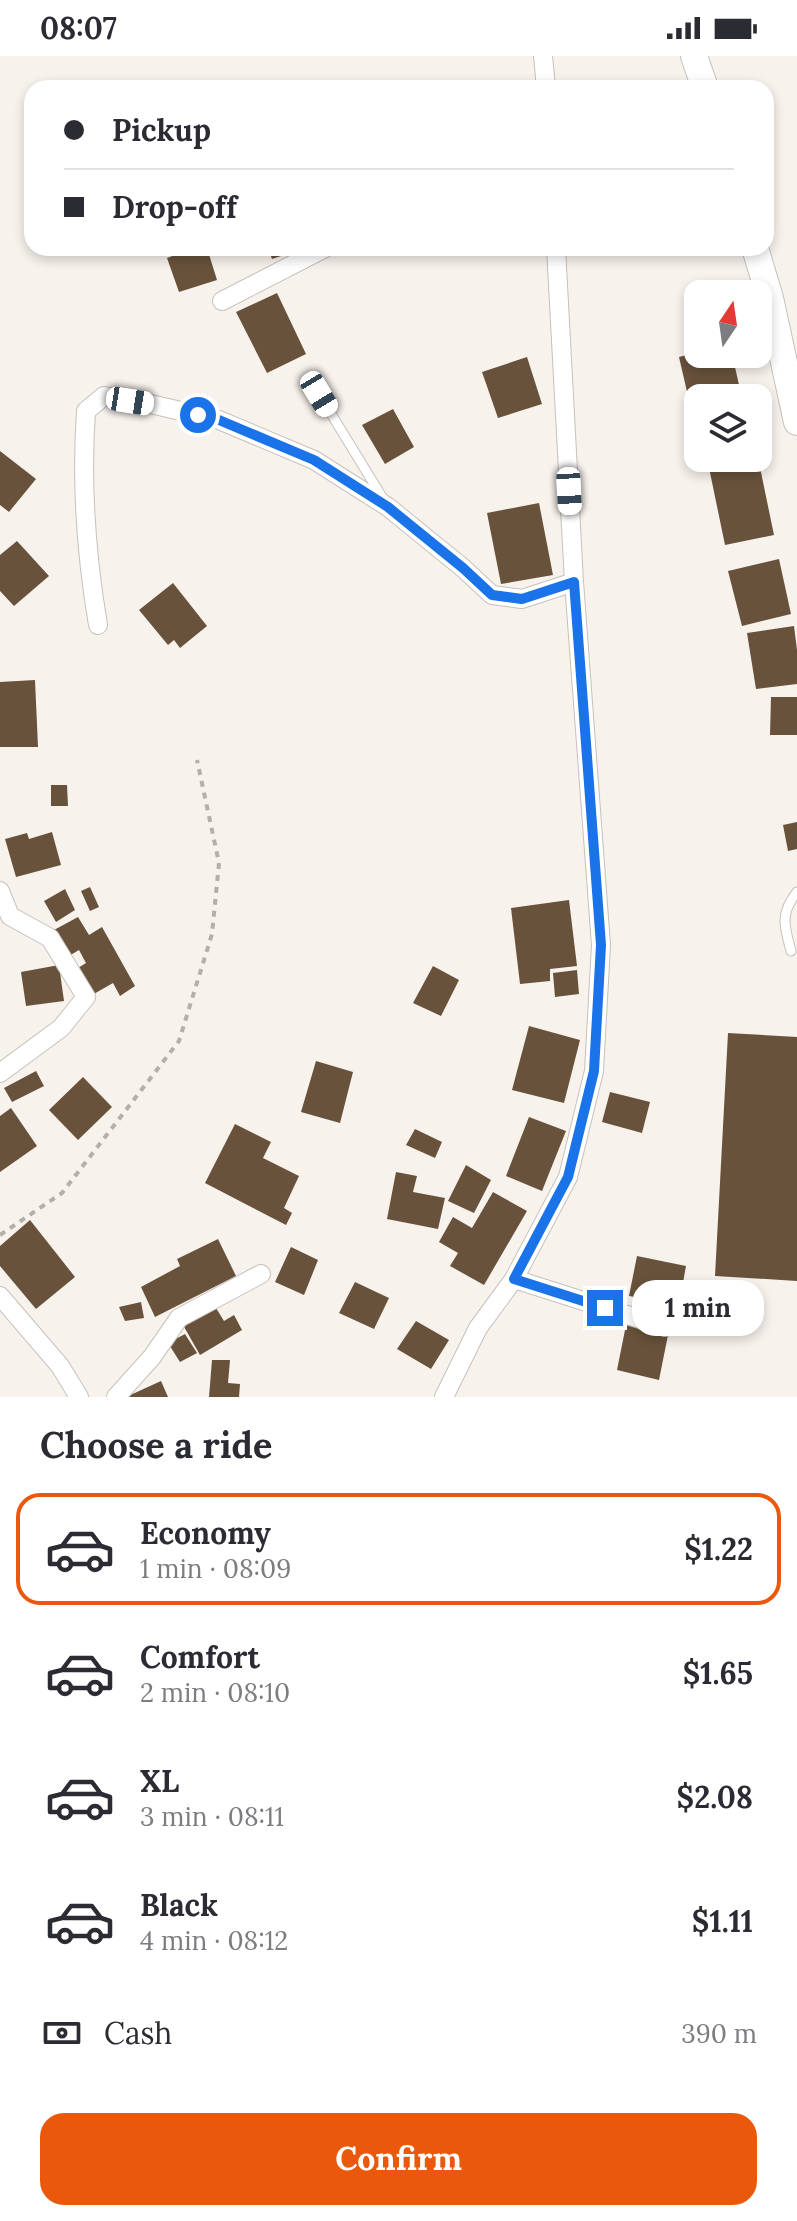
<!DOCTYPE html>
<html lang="en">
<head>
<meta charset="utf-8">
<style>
	:root { --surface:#fff; --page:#f2f2f3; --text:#2b2b33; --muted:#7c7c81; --line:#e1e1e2; --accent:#ea580c }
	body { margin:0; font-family:Lora,serif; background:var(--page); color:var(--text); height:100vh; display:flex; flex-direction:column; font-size:30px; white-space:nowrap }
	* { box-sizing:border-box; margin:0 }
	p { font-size:26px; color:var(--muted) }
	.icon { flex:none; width:44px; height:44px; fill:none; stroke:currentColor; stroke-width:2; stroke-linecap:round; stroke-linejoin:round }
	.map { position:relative; height:1341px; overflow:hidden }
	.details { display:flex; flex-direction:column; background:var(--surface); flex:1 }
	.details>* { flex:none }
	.top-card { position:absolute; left:24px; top:24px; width:750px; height:176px; border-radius:24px; box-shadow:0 4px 12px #0003; display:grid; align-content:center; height:176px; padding:0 40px; background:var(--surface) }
	.needle { width:52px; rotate:13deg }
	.tools { position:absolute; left:684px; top:224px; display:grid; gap:16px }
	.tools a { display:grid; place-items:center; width:88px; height:88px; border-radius:16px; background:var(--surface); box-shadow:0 4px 12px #0003; font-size:40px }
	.end { position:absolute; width:36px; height:36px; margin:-18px; border:10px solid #1a73e8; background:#fff; box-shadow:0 0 0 4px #fff }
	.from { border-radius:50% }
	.bubble { position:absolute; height:56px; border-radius:24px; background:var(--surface); box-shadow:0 4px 12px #0003; font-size:26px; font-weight:700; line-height:56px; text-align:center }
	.car { position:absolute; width:24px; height:48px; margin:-24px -12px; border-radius:10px; box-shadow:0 0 6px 2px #0007; background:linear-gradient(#fff 24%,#345 0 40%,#fff 0 76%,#345 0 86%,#fff 0) }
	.top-card b { display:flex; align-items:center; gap:28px; height:76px; font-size:30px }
	.top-card b+b { border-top:2px solid var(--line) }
	.top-card i { width:20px; height:20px; background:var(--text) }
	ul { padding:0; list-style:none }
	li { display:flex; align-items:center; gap:24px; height:112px; margin:0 16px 12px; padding:0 24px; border:4px solid transparent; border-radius:24px }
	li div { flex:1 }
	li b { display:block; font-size:30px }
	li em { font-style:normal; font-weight:700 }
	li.active { border-color:var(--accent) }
	li>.icon { width:72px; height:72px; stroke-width:1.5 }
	h2 { padding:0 40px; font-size:36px; line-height:96px }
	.pay { display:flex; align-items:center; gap:20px; height:88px; padding:0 40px; font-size:30px }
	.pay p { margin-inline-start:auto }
	.action { display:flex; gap:16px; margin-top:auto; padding:16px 40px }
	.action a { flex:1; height:92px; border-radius:24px; background:var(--accent); color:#fff; font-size:32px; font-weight:700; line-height:92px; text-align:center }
	.status { display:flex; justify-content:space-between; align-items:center; height:56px; padding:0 40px; background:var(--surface); direction:ltr }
	.status svg { height:22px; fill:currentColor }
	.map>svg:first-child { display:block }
	.building { fill:#68523b }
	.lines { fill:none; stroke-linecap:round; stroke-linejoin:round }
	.lane-casing { stroke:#c6c1bc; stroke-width:11 }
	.street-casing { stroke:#c6c1bc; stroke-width:20 }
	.secondary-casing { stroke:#c6c1bc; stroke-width:28 }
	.path { stroke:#b4afab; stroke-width:4; stroke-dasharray:6 6; stroke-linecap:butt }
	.lane { stroke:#fff; stroke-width:9 }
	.street { stroke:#fff; stroke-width:18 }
	.secondary { stroke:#fff; stroke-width:26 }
	.route { stroke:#1a73e8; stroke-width:10 }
</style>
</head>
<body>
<div class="status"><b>08:07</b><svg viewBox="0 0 49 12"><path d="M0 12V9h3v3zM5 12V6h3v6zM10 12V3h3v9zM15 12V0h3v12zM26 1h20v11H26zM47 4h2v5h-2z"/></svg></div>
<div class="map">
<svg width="797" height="1341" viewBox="0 0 797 1341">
	<rect width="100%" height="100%" fill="#f8f2ed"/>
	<path class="building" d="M194,192H207L217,224L179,236L167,202Z
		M268,192H299V194L272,203Z
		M277,237L306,298L267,317L236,256Z
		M698,296L732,298L742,342H698L697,379L679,301Z
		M527,301L542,348L498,362L482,316Z
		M393,353L414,391L385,408L362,369Z
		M0,395L36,423L9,456L0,449Z
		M707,402H758L774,479L725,489Z
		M539,447L553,519L501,528L487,457Z
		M17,485L49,520L14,550L0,535V499Z
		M779,503L791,558L742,570L728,515Z
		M173,527L207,570L180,592L174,584L168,589L139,554Z
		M794,570L797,594V628L756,633L747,577Z
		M35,624L38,691H0V626Z
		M771,641H797V679H770Z
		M51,729H67L68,750H51Z
		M797,766V793L788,795L783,769Z
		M52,776L61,809L16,821L5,783L27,777L29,783Z
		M90,831L99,851L90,855L81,835Z
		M65,833L75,854L56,866L44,845Z
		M569,844L577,910L550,913V925L520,928L511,852Z
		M78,861L89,879L102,871L135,930L120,940L113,927L92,939L78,912L86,907L79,894L69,900L54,874Z
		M59,909L64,945L26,950L21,916Z
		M433,910L459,924L441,960L413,947Z
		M577,914L579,938L555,941L553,917Z
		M529,970L580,984L564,1047L512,1034Z
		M728,977L797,981V1225L715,1220Z
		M316,1005L353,1016L340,1067L301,1056Z
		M36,1015L44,1030L12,1046L4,1032Z
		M83,1021L112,1051L78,1084L49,1054Z
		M610,1036L650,1046L642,1077L602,1066Z
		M11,1052L37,1090L0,1116V1060Z
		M529,1061L566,1075L542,1135L506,1120Z
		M235,1068L271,1086L263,1102L299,1120L284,1152L292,1157L286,1169L205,1127Z
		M415,1073L442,1086L435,1102L406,1089Z
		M466,1109L491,1124L474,1157L448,1145Z
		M396,1116L417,1120L413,1136L445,1142L438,1173L387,1163Z
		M493,1136L527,1155L484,1229L450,1210L458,1197L439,1186L453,1161L472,1172Z
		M30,1164L75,1221L36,1253L0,1210V1190Z
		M218,1183L236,1220L155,1261L141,1231L180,1210L177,1203Z
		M291,1191L318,1204L304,1239L275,1226Z
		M637,1200L686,1210L679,1249L629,1240Z
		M355,1226L389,1242L374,1273L339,1257Z
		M141,1246L144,1262L125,1265L119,1251Z
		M216,1252L224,1265L234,1259L242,1274L200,1299L183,1269Z
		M416,1265L449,1284L431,1313L397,1293Z
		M626,1269L668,1279L659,1324L617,1314Z
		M185,1278L197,1297L180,1306L168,1287Z
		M212,1304H230L228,1327L240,1328L239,1341H209Z
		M161,1325L168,1341H126Z"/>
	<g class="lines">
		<g class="lane-casing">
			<path id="lane" d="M319,338L382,441
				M791,895C784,870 780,857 797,836"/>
		</g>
		<g class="street-casing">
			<path id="street" d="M543,0L546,32
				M222,245L325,192
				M98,569C86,498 81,427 86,355L104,340L155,349L219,364L314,404L388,451L463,512L492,539L522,543L574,526
				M0,835L10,860L50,882L86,941L61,972L0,1017
				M514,1223L665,1271
				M0,1240L60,1310L79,1341
				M116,1341L152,1301L179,1262L261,1218
				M444,1341L478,1272L514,1223L568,1121L594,1015L601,889L574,526L556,192"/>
		</g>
		<g class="secondary-casing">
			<path id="secondary" d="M694,0L705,32
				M755,192L770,242L797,366"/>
		</g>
		<path class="path" d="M0,1179L62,1137L179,985L212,878L219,807L197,704"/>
		<use href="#lane" class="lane"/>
		<use href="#street" class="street"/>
		<use href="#secondary" class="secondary"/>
	</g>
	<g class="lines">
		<path class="route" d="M198,359L219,364L314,404L388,451L463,512L492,539L522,543L574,526L601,889L594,1015L568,1121L514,1223L605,1252"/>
	</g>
</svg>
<div class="tools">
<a><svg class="needle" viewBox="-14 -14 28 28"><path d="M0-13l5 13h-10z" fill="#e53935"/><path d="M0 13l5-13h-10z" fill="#7c7c81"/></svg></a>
<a><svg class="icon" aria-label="layers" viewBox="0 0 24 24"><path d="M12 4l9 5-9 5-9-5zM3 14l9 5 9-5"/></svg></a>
</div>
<i class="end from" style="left:198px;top:359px"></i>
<i class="end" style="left:605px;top:1252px"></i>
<div class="bubble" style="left:632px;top:1224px;width:132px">1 min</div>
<i class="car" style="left:319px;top:338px;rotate:149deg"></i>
<i class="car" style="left:130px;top:345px;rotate:99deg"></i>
<i class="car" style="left:569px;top:435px;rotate:177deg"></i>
<div class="top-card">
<b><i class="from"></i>Pickup</b>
<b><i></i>Drop-off</b>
</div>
</div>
<section class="details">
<h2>Choose a ride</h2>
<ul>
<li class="active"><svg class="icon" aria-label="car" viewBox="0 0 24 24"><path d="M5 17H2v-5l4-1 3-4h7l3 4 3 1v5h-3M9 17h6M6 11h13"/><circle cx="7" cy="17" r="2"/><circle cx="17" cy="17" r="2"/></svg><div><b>Economy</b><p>1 min · 08:09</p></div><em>$1.22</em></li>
<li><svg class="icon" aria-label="car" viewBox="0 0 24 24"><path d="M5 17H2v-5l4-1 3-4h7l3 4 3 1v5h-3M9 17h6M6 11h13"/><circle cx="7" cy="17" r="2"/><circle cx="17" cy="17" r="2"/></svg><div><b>Comfort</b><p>2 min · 08:10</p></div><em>$1.65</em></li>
<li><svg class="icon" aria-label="car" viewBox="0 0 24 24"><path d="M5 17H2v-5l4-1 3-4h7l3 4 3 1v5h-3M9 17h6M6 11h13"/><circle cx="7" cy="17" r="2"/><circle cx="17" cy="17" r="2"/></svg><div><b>XL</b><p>3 min · 08:11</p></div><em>$2.08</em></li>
<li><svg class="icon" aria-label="car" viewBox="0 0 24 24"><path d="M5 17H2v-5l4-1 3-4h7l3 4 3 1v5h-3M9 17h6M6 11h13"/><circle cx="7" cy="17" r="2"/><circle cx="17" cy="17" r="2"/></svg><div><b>Black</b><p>4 min · 08:12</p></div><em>$1.11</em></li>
</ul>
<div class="pay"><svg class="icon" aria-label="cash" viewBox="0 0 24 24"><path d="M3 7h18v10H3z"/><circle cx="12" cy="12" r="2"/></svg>Cash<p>390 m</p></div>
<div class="action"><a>Confirm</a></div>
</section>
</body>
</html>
